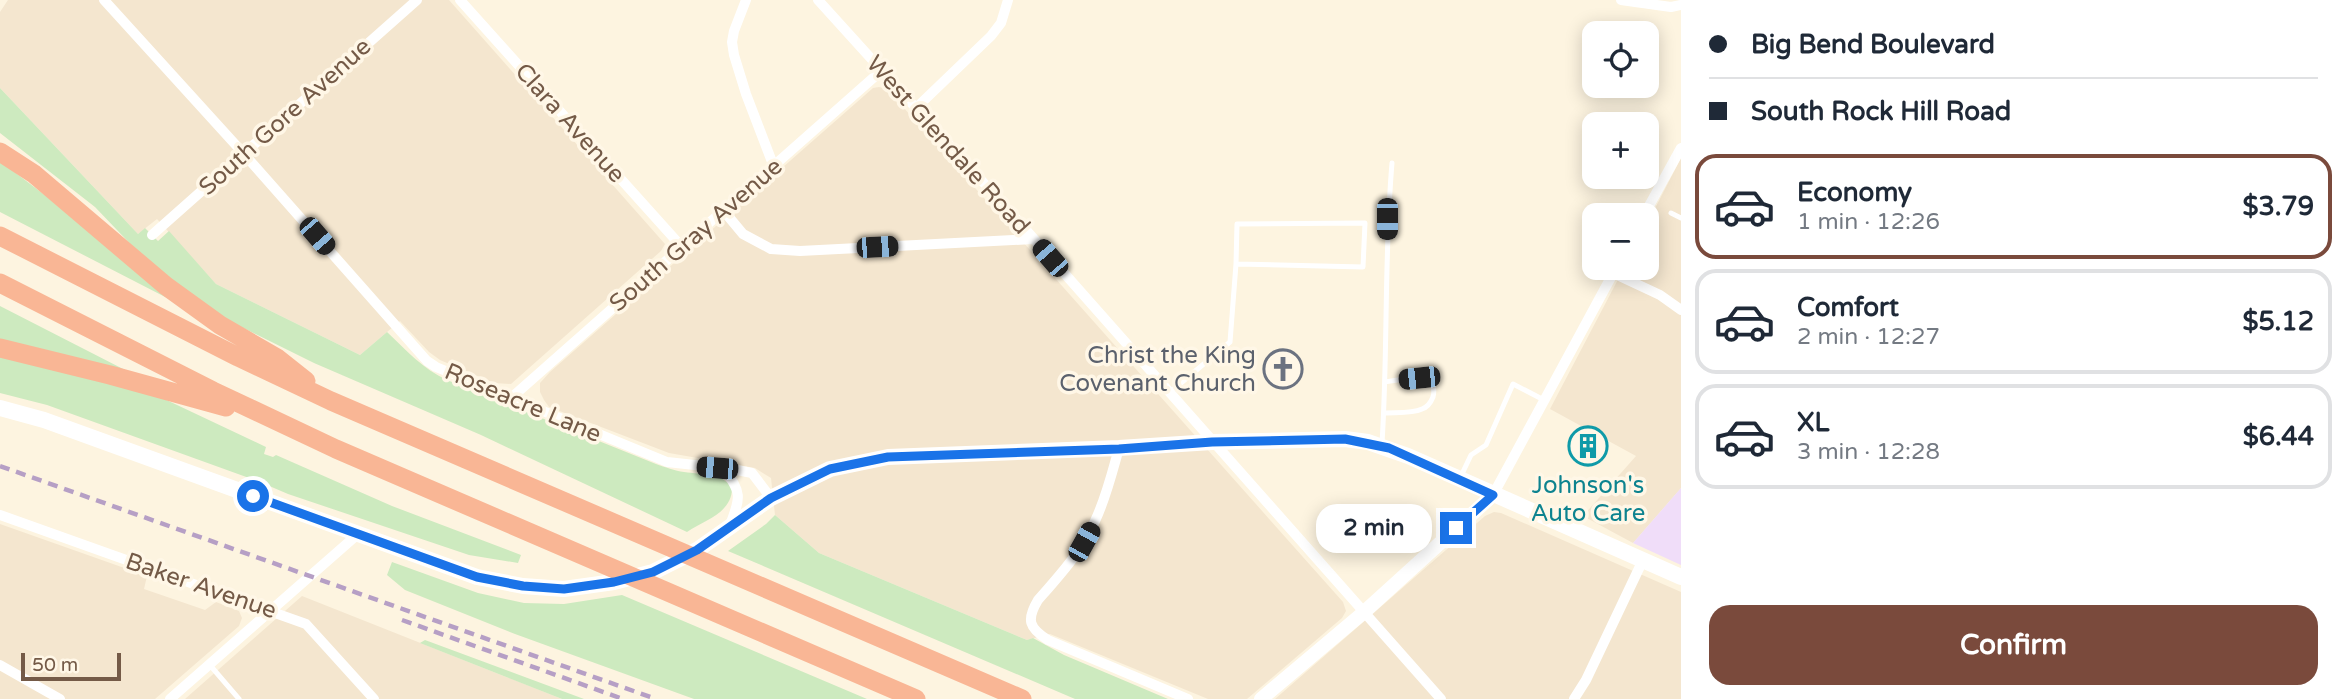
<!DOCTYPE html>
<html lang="en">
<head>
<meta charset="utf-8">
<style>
	:root { --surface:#fff; --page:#f6f6f7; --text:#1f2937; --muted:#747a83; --line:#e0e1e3; --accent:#7a4a3c }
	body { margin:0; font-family:"Varela Round",sans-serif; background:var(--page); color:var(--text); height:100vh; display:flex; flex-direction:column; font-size:26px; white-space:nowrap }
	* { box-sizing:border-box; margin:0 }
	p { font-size:23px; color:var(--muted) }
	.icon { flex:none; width:38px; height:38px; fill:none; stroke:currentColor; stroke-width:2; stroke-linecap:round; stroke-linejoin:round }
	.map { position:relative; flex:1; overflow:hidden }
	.sheet { display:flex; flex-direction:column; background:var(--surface); width:665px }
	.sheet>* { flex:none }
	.top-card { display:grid; align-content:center; height:154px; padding:0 28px; background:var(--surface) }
	.tools { position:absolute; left:1582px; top:21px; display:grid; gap:14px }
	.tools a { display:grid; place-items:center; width:77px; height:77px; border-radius:14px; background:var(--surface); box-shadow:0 4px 18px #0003; font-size:35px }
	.scale { position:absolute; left:21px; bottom:18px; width:100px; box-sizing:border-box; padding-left:7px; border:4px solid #745a47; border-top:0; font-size:19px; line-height:24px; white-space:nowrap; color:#745a47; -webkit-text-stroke:5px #fff7e7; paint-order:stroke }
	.end { position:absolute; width:32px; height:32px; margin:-16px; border:9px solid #1a73e8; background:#fff; box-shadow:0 0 0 4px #fff }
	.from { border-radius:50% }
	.bubble { position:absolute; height:49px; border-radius:21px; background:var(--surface); box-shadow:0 4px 18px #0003; font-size:23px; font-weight:700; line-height:49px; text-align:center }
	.car { position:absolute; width:21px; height:42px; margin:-21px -10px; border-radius:9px; box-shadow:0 0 5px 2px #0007; background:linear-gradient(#222 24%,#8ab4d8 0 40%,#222 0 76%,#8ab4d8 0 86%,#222 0) }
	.top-card b { display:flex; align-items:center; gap:24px; height:66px; font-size:26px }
	.top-card b+b { border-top:2px solid var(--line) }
	.top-card i { width:18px; height:18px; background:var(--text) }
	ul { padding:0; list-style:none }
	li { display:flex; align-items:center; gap:21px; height:105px; margin:0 14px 10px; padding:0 14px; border:4px solid var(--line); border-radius:21px }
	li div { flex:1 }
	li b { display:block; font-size:26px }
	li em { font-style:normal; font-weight:700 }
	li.on { border-color:var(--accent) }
	li>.icon { width:63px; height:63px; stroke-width:1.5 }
	.button { display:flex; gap:14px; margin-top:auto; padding:14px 28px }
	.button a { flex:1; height:80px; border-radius:21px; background:var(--accent); color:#fff; font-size:28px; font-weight:700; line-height:80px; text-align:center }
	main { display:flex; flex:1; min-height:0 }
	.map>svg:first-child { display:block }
	.residential { fill:#f4e6cf }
	.education { fill:#f0ddf9 }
	.green { fill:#cdeabf }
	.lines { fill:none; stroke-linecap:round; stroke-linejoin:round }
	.service { stroke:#fff; stroke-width:5 }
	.minor { stroke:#fff; stroke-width:10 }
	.tertiary { stroke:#fff; stroke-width:14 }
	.secondary { stroke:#fff; stroke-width:16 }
	.motorway { stroke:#f9b695; stroke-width:19 }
	.rail { stroke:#b69fc5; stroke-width:4.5; stroke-dasharray:10 7; stroke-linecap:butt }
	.route { stroke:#1a73e8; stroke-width:9 }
	.labels { text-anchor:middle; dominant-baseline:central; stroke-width:7; stroke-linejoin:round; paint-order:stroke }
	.street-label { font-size:24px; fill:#745a47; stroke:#fff7e7 }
	.worship-label { font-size:24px; fill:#5b616d; stroke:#fff7e7; text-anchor:end }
	.culture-label { font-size:24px; fill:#0d838f; stroke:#fff7e7 }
</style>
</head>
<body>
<main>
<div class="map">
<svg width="1681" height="699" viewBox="0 0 1681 699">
	<rect width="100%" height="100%" fill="#fdf4e0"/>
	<path class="residential" d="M8,0H449L665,244L661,251L511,384L494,383L440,360L429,352L400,321L360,355L216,284L157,219L138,234L0,88V12Z
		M879,87L887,89L1343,602L1346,611L1342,618L1247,699H1208L1050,634L1027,640L819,553L775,515L771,478L755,468L669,453L549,407L544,400L540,392V383L550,372L873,88Z
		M1681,158V488L1633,543L1583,516L1636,456L1550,409L1624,268H1647V224Z
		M1494,512L1501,513L1681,592V699H1275L1485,516Z
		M0,524L147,576L144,589L205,610L216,602L239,611L242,618L239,626L155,699H0Z
		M302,596L562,699H185Z"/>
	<path class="education" d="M1681,488V565L1633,543Z"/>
	<path class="green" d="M0,88L138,234L145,228L158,241L169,231L216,284L360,355L387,332C406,350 423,369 447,380L656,464C665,467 675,471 684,472C703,475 720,471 732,488C732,513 705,520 687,532L481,435L314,363L223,318L199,303L139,253L95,207L0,133Z
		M0,161L46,196L171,300L0,212Z
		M0,306L127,371L0,342Z
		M0,354L158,396L266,447L264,454L273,457L276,455L392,506L521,555L518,563L469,555L288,494L260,482L47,405L0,393Z
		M775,515L819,553L1027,640L1033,638L1064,655L1168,699H1075L728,551L766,524Z
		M392,562L478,593L524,603L564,604L622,595L867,699H694L515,634L405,590L387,575Z
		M425,640L584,699H562L420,643Z"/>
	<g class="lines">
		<path class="service" d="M1671,213L1681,218
			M1169,393L1230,342L1236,264L1363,267L1365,223L1237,224L1236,264
			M1384,413C1396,412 1411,414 1422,409C1428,407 1431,402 1433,397C1440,370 1399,380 1385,382
			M1382,443C1388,350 1384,256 1392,163
			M1461,476L1471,455L1486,445L1513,384L1544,400
			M209,664L239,699"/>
		<path class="minor" d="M104,0L244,154L427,361L436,367L667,462L732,469L752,473L771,498
			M460,0L681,246
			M746,0L734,31L732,42L734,55L746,94L774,167
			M818,0L1011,213L1441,699
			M1621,0L1671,7L1681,5
			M916,108L991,36L1001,23L1008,0
			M723,210L743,234L771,249L800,251L1033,239
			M1644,215L1681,148
			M152,235L417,0
			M1613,273L1660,295L1681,310
			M511,398L881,71
			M1119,448C1112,473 1106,498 1095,521C1082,551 1059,576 1038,600C1026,620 1029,628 1048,640L1188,699
			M723,468C742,492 741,497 730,525
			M1493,495L1616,268
			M0,515L306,624L374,699
			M0,665L60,699
			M170,699L358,534
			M1574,699L1586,680L1643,560"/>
		<path class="tertiary" d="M1261,699L1363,613L1493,495"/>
		<path class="secondary" d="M0,408L44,420L477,577L523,586L564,589L614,582L653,572L697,550L771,498L830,469L888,457L1119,448L1212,442L1345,439L1368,442L1408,456L1681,577"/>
		<path class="motorway" d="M0,152L34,174L166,286L220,325L277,358L306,381
			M0,236L238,357L331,401L1022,699
			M0,283L213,391L336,449L916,699
			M0,348L110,375L226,407"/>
		<path class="rail" d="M0,466L656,699
			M402,620L623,699"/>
	</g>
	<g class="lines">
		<path class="route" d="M253,496L477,577L523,586L564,589L614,582L653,572L697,550L771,498L830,469L888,457L1119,449L1212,442L1345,439L1389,448L1493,495L1456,528"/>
	</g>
	<defs>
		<g id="church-ring" transform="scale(2.0125)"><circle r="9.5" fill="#fff7e7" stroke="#6b7280" stroke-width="1.5"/><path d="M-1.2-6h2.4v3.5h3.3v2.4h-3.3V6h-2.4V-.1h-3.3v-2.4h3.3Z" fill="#6b7280"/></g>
		<g id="building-ring" transform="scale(2.0125)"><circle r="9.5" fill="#fff7e7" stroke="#0f9aa8" stroke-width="1.5"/><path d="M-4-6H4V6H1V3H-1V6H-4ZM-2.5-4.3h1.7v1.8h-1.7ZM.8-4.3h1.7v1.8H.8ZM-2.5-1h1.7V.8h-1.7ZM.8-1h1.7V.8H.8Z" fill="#0f9aa8"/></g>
	</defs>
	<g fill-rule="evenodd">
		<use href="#church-ring" x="1283" y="369"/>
		<use href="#building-ring" x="1588" y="446"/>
	</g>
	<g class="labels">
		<g class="street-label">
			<text transform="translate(285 117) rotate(-42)">South Gore Avenue</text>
			<text transform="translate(570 123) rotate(48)">Clara Avenue</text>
			<text transform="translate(948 145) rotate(48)">West Glendale Road</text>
			<text transform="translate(696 235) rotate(-41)">South Gray Avenue</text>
			<text transform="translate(523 403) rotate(23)">Roseacre Lane</text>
			<text transform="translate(201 586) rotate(19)">Baker Avenue</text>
		</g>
		<g class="worship-label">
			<text x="1256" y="355">Christ the King<tspan x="1256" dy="28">Covenant Church</tspan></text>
		</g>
		<g class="culture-label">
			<text x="1588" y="485">Johnson's<tspan x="1588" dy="28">Auto Care</tspan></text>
		</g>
	</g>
</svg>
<div class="tools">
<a><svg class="icon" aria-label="locate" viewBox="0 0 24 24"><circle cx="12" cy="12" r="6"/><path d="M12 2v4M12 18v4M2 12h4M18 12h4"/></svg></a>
<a>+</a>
<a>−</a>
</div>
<div class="scale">50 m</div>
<i class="end from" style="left:253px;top:496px"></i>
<i class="end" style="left:1456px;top:528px"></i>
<div class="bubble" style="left:1316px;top:504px;width:116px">2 min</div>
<i class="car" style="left:1387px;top:219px;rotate:180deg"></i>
<i class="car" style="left:317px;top:236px;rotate:139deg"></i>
<i class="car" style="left:877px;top:247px;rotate:87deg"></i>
<i class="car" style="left:1050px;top:258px;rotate:319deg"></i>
<i class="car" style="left:1419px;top:378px;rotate:264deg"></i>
<i class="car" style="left:717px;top:468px;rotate:275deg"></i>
<i class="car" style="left:1084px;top:542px;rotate:29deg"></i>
</div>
<section class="sheet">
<div class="top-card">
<b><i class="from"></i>Big Bend Boulevard</b>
<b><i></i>South Rock Hill Road</b>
</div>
<ul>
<li class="on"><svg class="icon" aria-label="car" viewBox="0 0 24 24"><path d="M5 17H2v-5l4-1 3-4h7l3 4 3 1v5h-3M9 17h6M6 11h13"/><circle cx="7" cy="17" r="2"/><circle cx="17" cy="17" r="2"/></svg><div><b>Economy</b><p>1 min · 12:26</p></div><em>$3.79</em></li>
<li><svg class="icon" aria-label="car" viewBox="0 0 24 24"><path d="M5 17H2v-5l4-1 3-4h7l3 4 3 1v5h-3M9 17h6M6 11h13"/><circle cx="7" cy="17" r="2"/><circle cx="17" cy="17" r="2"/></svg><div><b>Comfort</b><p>2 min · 12:27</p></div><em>$5.12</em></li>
<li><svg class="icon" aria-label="car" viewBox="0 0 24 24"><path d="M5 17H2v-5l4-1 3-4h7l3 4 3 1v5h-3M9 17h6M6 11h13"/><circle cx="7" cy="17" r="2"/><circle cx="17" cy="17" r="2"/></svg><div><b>XL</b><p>3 min · 12:28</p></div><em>$6.44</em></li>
</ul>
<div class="button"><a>Confirm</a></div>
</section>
</main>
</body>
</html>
